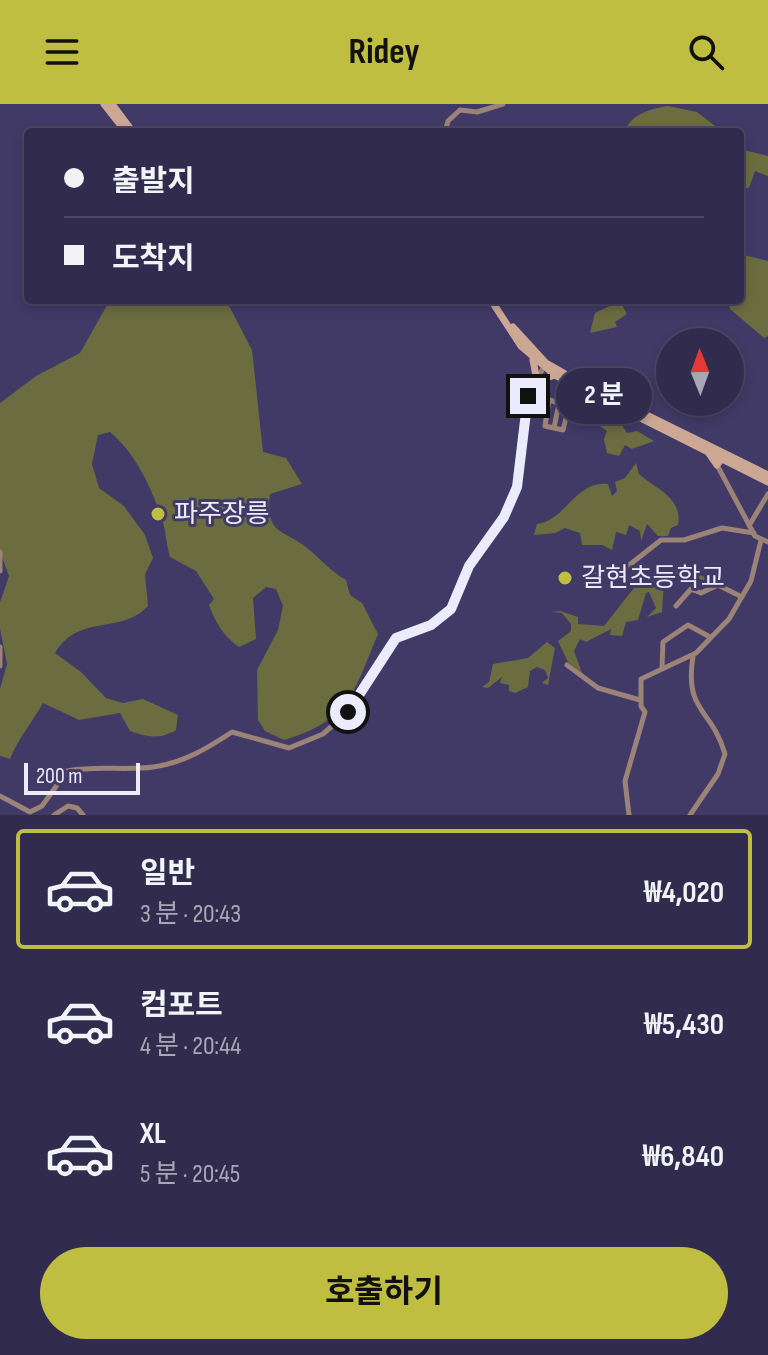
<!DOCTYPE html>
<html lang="ko">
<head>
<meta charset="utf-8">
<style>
	:root { --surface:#312c4d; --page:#3d3857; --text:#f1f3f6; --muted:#a8a7b6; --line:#4c4865; --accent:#bfbe41 }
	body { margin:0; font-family:"Sofia Sans Condensed","Noto Sans KR",sans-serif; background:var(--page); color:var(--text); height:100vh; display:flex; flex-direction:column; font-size:30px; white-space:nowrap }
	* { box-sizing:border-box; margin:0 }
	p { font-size:26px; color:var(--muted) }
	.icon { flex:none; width:44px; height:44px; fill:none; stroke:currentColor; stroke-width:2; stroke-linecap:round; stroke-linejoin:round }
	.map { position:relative; height:711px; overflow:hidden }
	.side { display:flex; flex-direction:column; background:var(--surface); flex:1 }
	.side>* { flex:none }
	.hud { position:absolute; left:24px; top:24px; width:720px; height:176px; border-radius:8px; box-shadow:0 4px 12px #0003,0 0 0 2px var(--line); display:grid; align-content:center; height:176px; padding:0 40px; background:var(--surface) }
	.needle { width:52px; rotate:359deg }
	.fabs { position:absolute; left:656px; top:224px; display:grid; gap:16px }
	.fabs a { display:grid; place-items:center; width:88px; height:88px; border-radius:50%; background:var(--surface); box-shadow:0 4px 12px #0003,0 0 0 2px var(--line); font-size:40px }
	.scale { position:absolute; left:24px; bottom:20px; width:116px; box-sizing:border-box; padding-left:8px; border:4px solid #ecebfc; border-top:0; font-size:22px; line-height:28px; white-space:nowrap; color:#ecebfc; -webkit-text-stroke:6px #413a67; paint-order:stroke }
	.end { position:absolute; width:36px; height:36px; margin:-18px; border:10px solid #ecebfc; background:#111; box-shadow:0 0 0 4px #111 }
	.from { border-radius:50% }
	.bubble { position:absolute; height:56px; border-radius:28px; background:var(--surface); box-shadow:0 4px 12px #0003,0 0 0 2px var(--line); font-size:26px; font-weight:700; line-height:56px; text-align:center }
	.hud b { display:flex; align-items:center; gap:28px; height:76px; font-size:30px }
	.hud b+b { border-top:2px solid var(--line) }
	.hud i { width:20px; height:20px; background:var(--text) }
	ul { padding:14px 0 0; list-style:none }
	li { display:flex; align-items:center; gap:24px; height:120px; margin:0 16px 12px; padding:0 24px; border:4px solid transparent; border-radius:8px }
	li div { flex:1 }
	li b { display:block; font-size:30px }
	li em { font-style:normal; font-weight:700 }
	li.on { border-color:var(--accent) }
	li>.icon { width:72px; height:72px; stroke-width:1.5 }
	.action { display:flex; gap:16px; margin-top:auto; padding:16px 40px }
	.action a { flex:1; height:92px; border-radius:48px; background:var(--accent); color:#111; font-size:32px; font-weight:700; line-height:92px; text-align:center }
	header { display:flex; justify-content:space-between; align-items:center; height:104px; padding:0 40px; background:var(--accent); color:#111; font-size:36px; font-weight:700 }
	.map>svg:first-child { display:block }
	.green { fill:#6b6c40 }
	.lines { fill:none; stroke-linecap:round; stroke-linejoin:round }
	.minor { stroke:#9b8377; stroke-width:5 }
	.secondary { stroke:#cca794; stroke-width:7 }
	.route { stroke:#ecebfc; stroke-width:10 }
	.poi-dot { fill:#bfbe41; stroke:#413a67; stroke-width:3 }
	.labels { text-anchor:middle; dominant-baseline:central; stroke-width:6; stroke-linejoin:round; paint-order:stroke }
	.poi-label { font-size:26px; fill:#ecebfc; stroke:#413a67; text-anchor:start }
</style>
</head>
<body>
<header><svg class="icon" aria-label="menu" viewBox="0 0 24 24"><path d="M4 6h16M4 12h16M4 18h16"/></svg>Ridey<svg class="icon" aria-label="search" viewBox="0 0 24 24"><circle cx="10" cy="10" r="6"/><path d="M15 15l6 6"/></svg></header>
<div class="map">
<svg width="768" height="711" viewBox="0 0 768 711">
	<rect width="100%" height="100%" fill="#413a67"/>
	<path class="green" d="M668,2L697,8L723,28H624C632,10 649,5 668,2Z
		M740,45L768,52V72L755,67L749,84L740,83Z
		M740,150L768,157V232L764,234L730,205L728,196H740Z
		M110,196H226L252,246L263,348L286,354L302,380L270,390C265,431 283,425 306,443C320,454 330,467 346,476L350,491L362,499L378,530C354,587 350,617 284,636L265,627L258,616L257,566L278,526L283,502L276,485L266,483L253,494L256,535L239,543C224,533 215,518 209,501L214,495L196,467L170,453C166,440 166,427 162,415C151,383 136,350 110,328L98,331L92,360L99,384L124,402L145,431L153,454L145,470L148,502C121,531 79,509 55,549L81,568L106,594L123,599L143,595L178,611L176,626C159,636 148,633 130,627L120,609L79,616L43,599C32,619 19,633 10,655L0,652V585L7,560L0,525V498L9,472L0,448V299L36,272L80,249Z
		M620,197L627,210L615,218L617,223L590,229L595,209Z
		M580,287L620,306L618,315L627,329L637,327L654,337L632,345L625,341L619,352L607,349L604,335L607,327L601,323L595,307L561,291Z
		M636,359L639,370C654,384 683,393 678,421L671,424L668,432H658L647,420L641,437L640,427L629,421L626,431L616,428L612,446L602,441H582L580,429L565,424L555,429L534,431L537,420C565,417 576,376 608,380L612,392L617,387L615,378L625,374Z
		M675,467L694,468L717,479L682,471L668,481L664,475L662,508L647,513L656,504L649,488L646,489L638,516L626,518L622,532L610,531L611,525L586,538L580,535L574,547L582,569L568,558L558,537L571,527V520L562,509L552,508L560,507L578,513V520L604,522L637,480L658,470Z
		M547,538L555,544L548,581L542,579L548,574L545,566L537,563L530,567L528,583L515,589L509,587V581L500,579L502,573L488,584L482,583L489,578L493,560L528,554Z"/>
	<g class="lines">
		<path class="minor" d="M445,28L448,17L460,6L477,8L503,0
			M540,287L549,296L569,302L563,326L545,322L549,296
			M554,324L559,299
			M717,361L755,432L768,438
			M750,420L768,390
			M0,448V467
			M589,467L611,469L628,462L661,436H684L722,424L754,429
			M676,502L691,485L701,489L718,481L742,493
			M0,543V562
			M567,561L598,584L640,596
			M662,563L663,538L688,521L710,533
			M0,692L30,708L42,702L67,667C98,661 124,667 153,663C183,659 208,644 232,628L289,644L323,630L348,608L396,534L431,521L451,505L469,462L504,413L517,383L528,292L546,259
			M54,711L68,702L77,704L83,711
			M629,711L625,677L645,608L641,602V575L696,549L729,515L751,477L761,436
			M690,711L718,670L725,650C712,604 684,609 693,552"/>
		<path class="secondary" d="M104,0L126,28
			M112,0L133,28
			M491,196L521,242L555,271L768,378
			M513,223L546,259L576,276
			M533,256L537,277L555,271
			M616,296L768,371
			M708,348L717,361L722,354"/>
	</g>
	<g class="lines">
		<path class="route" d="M348,608L396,534L431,521L451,505L469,462L504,413L517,383L528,292"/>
	</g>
	<g class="poi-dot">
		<circle cx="158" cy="410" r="8"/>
		<circle cx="565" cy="474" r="8"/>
	</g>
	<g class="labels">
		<g class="poi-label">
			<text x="174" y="410">파주장릉</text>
			<text x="581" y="474">갈현초등학교</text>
		</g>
	</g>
</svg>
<div class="fabs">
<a><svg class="needle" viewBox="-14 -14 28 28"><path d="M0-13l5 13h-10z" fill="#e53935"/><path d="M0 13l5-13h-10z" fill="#a8a7b6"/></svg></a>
</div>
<div class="scale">200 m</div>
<i class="end from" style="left:348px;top:608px"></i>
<i class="end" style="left:528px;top:292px"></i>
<div class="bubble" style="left:556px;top:264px;width:96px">2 분</div>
<div class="hud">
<b><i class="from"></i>출발지</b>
<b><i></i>도착지</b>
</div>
</div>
<section class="side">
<ul>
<li class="on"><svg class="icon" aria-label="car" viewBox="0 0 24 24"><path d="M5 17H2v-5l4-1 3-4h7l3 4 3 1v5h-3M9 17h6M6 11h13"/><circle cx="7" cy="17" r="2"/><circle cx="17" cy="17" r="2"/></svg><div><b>일반</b><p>3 분 · 20:43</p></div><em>₩4,020</em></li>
<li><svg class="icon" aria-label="car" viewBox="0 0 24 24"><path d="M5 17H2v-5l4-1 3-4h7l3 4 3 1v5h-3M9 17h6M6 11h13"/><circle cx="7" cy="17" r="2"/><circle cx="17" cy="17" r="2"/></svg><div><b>컴포트</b><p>4 분 · 20:44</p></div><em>₩5,430</em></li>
<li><svg class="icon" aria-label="car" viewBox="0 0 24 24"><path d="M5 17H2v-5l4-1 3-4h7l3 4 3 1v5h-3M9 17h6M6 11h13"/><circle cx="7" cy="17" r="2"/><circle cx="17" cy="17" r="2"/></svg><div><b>XL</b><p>5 분 · 20:45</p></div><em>₩6,840</em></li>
</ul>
<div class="action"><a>호출하기</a></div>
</section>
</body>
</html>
